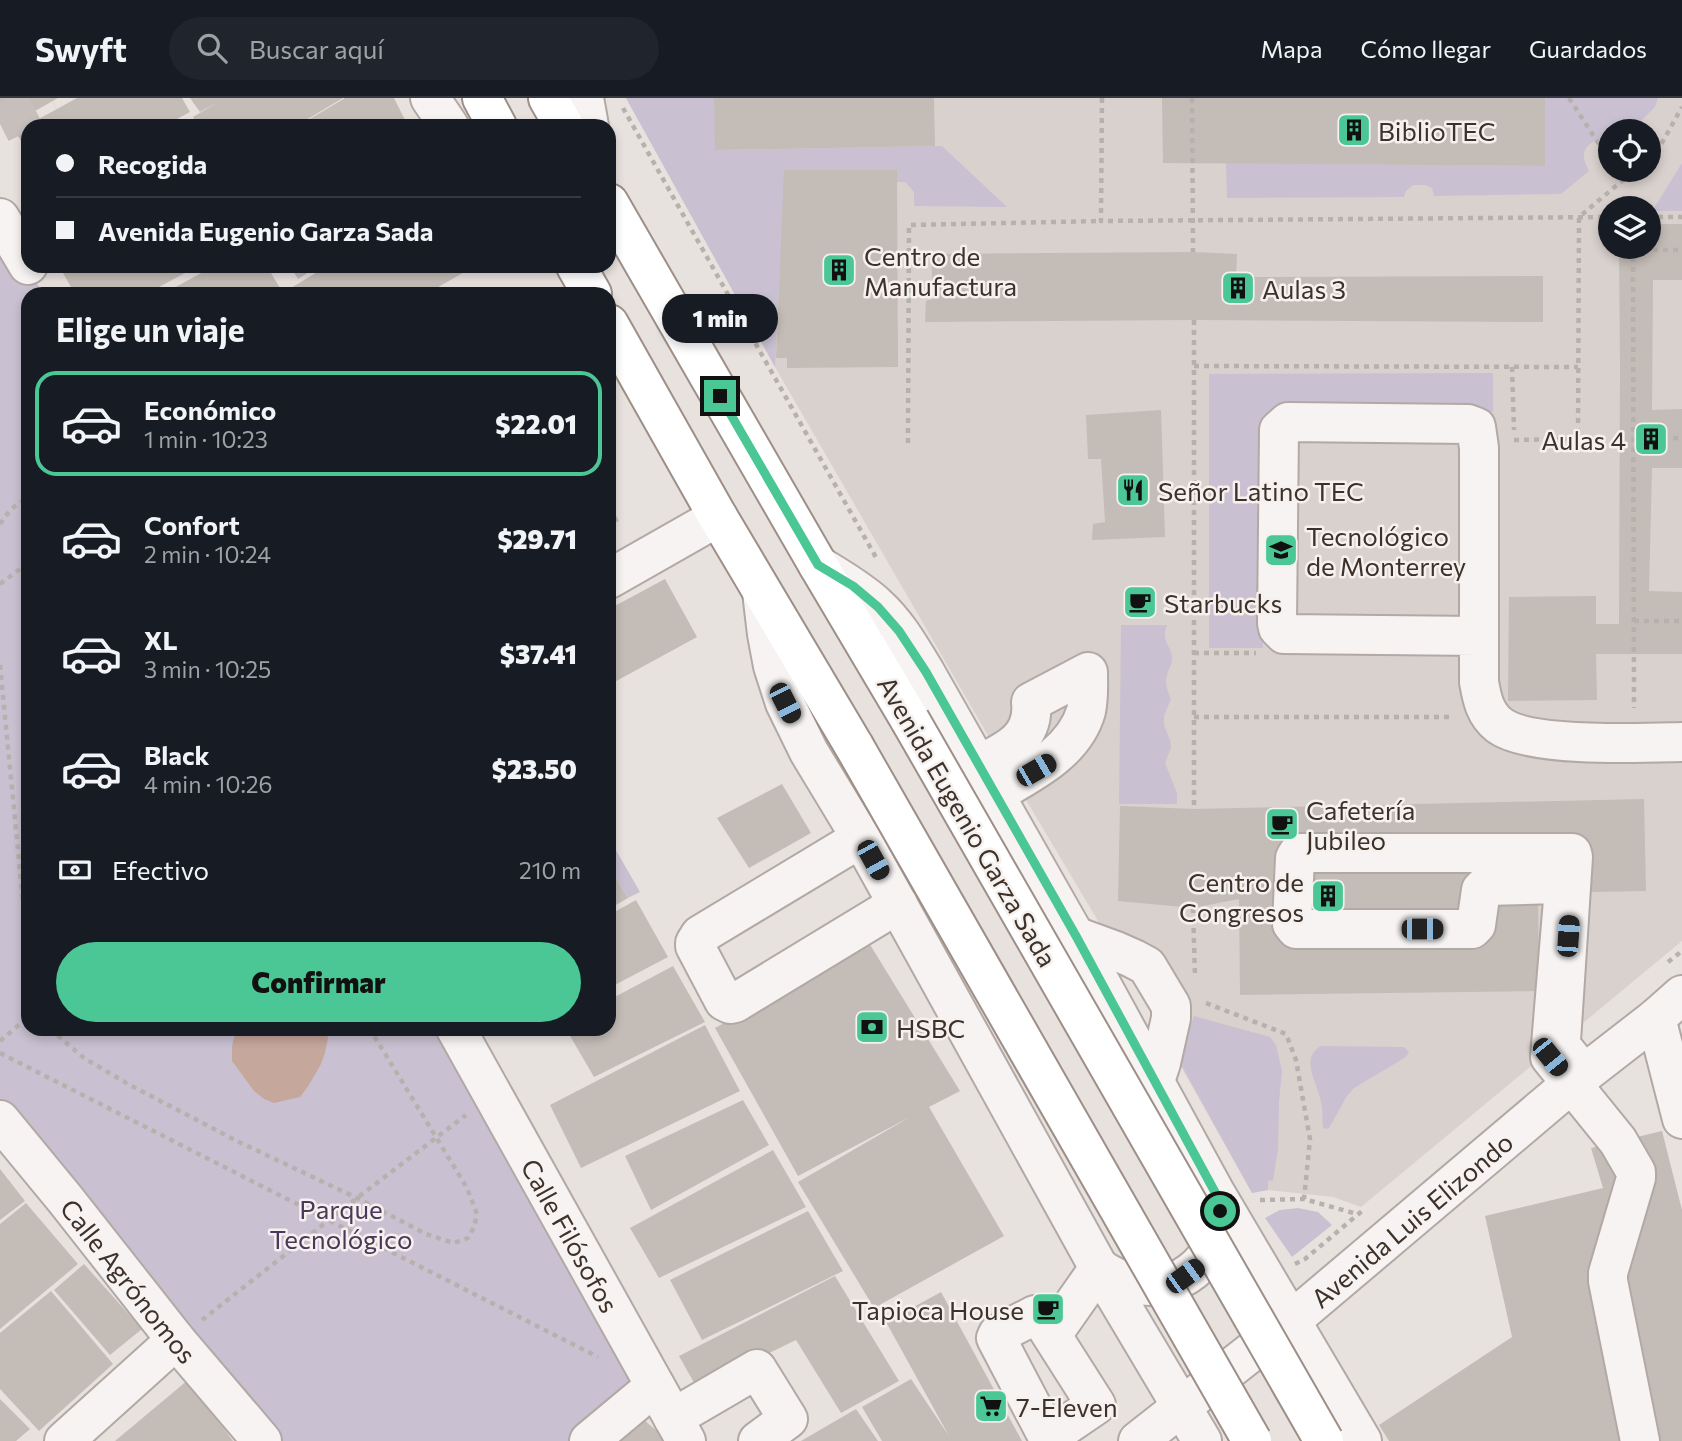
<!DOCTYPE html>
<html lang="es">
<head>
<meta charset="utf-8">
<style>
	:root { --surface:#171b24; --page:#20242c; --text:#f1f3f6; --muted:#9ea1a6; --line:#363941; --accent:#4ac794 }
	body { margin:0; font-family:Commissioner,sans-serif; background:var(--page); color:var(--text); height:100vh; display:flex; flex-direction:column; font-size:26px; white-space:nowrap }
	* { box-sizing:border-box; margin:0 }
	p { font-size:23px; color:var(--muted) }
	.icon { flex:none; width:38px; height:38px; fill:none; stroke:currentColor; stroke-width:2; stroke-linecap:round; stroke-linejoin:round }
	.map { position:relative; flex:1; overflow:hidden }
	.panel { position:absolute; left:21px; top:189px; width:595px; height:749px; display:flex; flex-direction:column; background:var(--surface); border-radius:21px; box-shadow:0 4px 10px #0003 }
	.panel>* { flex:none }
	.top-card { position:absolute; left:21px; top:21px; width:595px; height:154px; border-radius:21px; box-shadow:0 4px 10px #0003; display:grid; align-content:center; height:154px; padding:0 35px; background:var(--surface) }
	.fabs { position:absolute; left:1598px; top:21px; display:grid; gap:14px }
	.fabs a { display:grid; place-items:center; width:63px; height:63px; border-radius:50%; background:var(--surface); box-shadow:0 4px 10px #0003; font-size:35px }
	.end { position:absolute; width:32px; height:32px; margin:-16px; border:9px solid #4ac794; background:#111; box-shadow:0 0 0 4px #111 }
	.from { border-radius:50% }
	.bubble { position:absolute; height:49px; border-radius:24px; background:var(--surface); box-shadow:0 4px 10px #0003; font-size:23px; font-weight:800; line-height:49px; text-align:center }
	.car { position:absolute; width:21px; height:42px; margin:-21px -10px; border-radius:9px; box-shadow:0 0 5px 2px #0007; background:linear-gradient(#222 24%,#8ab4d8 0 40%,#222 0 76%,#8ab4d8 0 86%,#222 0) }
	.top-card b { display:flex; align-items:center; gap:24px; height:66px; font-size:26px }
	.top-card b+b { border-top:2px solid var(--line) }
	.top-card i { width:18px; height:18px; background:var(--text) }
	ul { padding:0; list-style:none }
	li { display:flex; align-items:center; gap:21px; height:105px; margin:0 14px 10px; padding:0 21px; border:4px solid transparent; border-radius:21px }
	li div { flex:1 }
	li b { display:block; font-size:26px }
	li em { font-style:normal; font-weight:800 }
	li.current { border-color:var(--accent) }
	li>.icon { width:63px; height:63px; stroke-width:1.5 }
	h2 { padding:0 35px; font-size:32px; line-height:84px }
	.pay { display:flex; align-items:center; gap:18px; height:77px; padding:0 35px; font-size:26px }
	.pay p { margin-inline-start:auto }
	.action { display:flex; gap:14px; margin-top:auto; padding:14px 35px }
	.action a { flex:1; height:80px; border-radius:42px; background:var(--accent); color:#111; font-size:28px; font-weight:800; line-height:80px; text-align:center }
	header { display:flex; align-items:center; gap:42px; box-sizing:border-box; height:98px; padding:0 35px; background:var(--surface); border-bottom:2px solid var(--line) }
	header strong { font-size:33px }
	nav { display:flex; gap:38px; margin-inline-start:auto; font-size:24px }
	.search { width:490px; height:63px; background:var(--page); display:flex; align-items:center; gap:18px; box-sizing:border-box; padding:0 24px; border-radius:38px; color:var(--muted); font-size:26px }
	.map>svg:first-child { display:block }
	.built { fill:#d9d1cd; fill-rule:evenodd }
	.green { fill:#c9c1d1 }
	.water { fill:#c6a79c }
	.building { fill:#c4bcb7 }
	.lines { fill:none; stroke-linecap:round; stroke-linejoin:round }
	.minor-tunnel { stroke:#c6bfbb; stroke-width:38; stroke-dasharray:38 19; stroke-linecap:butt }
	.minor-casing { stroke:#b2a9a5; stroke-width:42 }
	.highway-casing { stroke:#9d8f87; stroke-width:42 }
	.path { stroke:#b7b1ae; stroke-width:4.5; stroke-dasharray:5 5; stroke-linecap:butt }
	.minor { stroke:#f6f3f2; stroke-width:38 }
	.highway { stroke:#fff; stroke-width:38 }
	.highway-bridge-casing { stroke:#9d8f87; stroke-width:42; stroke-linecap:butt }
	.highway-bridge { stroke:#fff; stroke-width:38 }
	.route { stroke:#4ac794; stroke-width:9 }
	.labels { text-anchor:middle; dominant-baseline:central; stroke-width:5; stroke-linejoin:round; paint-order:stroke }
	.poi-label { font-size:26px; fill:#3e3129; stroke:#f5f1ef; text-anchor:start }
	.street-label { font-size:26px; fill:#3e3129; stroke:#f5f1ef }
	.park-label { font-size:26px; fill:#4a3759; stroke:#f5f1ef }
</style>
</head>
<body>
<header>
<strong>Swyft</strong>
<div class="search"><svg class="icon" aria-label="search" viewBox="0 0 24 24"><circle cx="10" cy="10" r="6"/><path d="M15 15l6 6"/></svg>Buscar aquí</div>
<nav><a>Mapa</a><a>Cómo llegar</a><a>Guardados</a></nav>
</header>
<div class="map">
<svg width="1682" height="1343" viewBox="0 0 1682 1343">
	<rect width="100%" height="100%" fill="#e8e2df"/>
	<path class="built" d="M626,0H1682V843L1361,1109L1333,1099L1268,1092L1252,1095L1116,853L1001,660L775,269ZM1610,33H1648V72H1610ZM1610,110H1648V149H1610Z"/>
	<path class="green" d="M626,0H714L716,52L942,48L1007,109L914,108V94L905,84H897V72H785L775,269Z
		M1545,0H1658L1655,9L1631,33H1610V40C1598,40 1582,46 1584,61C1585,65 1587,69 1589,73L1561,96L1434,98L1432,90L1425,87H1413L1406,93L1404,99L1227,100L1226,65L1545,68Z
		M1682,65V113H1652Z
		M0,121L43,196H28V931H455L650,1291L588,1343H269L0,1018Z
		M1493,275V314H1285L1264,335L1263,550H1209V276Z
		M1121,527H1167C1160,544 1172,547 1172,561C1172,567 1168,572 1167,578C1164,586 1168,593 1171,601L1164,618V627L1170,642L1171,650L1165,665L1177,695V706H1119Z
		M609,740L640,794L628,800L609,769Z
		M1194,918L1270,939L1276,947L1282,973L1279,1004L1278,1051L1273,1083L1268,1082V1092L1252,1095L1178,961Z
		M1321,948L1404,949L1409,954L1406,959L1354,990L1347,998L1329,1030L1325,1031L1323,1029C1322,1019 1323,1009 1320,1000C1316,982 1300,960 1321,948Z
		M1298,1110L1318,1114L1332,1127L1292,1159L1265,1120L1280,1112Z"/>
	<path class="water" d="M259,931L325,932L328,940L325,955L321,966L309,987L300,999L274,1005L264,1001L254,993L232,963V949L234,939L240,933Z"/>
	<path class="building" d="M0,0H58L12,26L0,10Z
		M77,0H182L190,14L164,28H28V53L15,34Z
		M190,0H343L296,28H198L193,19L218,4L200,14Z
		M345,0H394L408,28H298Z
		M714,0H934L935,48L715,52Z
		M1162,0H1545V68L1163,65Z
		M784,72H897L898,269L787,270V260H776Z
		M1648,126H1682V182H1653L1652,312L1682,311V370H1652L1649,493L1682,494V556H1596L1597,602L1508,603L1509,499L1596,498V526H1619L1620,266L1619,149H1648Z
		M1193,154L1237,156L1236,179L1543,178V224L1194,222L925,224L926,203L933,201L931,156Z
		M59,168H198L146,196H75Z
		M214,168H267L281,192L274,196H163Z
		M290,168H319L298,181Z
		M327,168H475L426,196H294L291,190Z
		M1161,312L1165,439L1092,442L1093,426L1105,424L1101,361H1088L1086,317Z
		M609,404L619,423L609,428Z
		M665,481L697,539L609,587V511Z
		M782,686L811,735L749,770L717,720Z
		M1644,701L1646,793L1538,795L1539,893L1240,897L1239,801L1193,810L1118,803L1120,708L1194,711Z
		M609,769L628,800L609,811Z
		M636,802L668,859L609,890V817Z
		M869,845L960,993L929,1009L1004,1138L874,1210L798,1084L910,1019L798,1078L715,930Z
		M673,868L705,924L594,979L566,931H609V902Z
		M705,927L740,993L581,1070L550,1007Z
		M743,1002L769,1047L651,1112L625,1058Z
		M1662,1033L1682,1112V1343H1389L1379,1327L1512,1239L1485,1118L1603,1090L1591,1050Z
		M773,1052L806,1109L659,1180L630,1130Z
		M0,1071L25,1103L0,1122Z
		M26,1105L78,1166L0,1231V1126Z
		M808,1113L843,1173L702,1242L670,1182Z
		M84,1166L142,1231L110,1257L54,1192Z
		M835,1178L899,1283L841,1315L796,1242L697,1290L679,1258Z
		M51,1193L113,1266L39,1333L0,1291V1235Z
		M941,1194L1022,1343H882L862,1309L911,1281L949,1338L886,1224Z
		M188,1282L233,1343H115Z
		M0,1301L30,1331L16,1343H0Z
		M856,1311L878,1343H801Z
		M643,1321L658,1334L663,1343H605Z"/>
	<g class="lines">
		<path class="minor-tunnel" d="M0,26L51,0"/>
		<g class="minor-casing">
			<g id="minor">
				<path d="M430,0L449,28"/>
				<path d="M584,0L589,28"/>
				<path d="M0,120L28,167"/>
				<path d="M818,467C838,480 859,491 877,508C897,526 911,551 925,574L1075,838L1216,1096L1362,1343"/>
				<path d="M609,481L718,419"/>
				<path d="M762,494L767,536L773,568L785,605L809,654L861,740L1099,1170L1202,1343"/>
				<path d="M1478,538L1284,536L1278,530L1277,525L1279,332L1288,324L1468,326L1476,329L1479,350V584C1482,601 1485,616 1499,627C1529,650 1642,645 1682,644"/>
				<path d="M978,667C1006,653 1035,641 1031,604L1088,574C1088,587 1089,600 1086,613C1074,655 1029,676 995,696"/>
				<path d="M861,740L700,837L695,845V848L724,903L730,906L735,905L898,806"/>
				<path d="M1075,838L1116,853L1134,861L1147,868L1171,908V920L1161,965L1155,983"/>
				<path d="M1656,920L1682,1021"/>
				<path id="s1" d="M456,931L686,1343"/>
				<path d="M1584,976L1562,949L1561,943L1573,759L1572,755H1298L1295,760L1292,826L1296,831H1472L1476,827L1481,792L1485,788L1558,786L1564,790L1550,959L1618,1043L1636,1074V1080L1608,1175V1183L1640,1343"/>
				<path id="s2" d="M0,1022L65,1101L176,1242L262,1343"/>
				<path d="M1052,1237L1099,1170C1110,1177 1121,1183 1134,1186C1177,1197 1219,1162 1220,1119"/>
				<path d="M673,1320L757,1271L788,1321L758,1343"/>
				<path d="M1049,1339L1096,1307L1040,1219L1035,1217L998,1236L996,1240L1050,1343"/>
				<path d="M64,1343L176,1242"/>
				<path d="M589,1343L655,1288"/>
				<path id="s3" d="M1138,1343L1292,1222L1571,986L1656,920L1682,897"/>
			</g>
		</g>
		<g class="highway-casing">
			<path id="highway" d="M482,0L497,28
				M548,0L564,28
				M609,105L818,467L910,622
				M576,168L592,196
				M609,226L718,419L854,648"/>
		</g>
		<path class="path" d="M1102,0L1101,123L1610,119
			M1192,0L1193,154
			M1569,0L1610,63
			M623,10L878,463
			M1648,60L1658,52L1682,9
			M1616,72L1623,83
			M1648,119H1682
			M1633,149L1634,610
			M1633,152H1682
			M1194,222V711
			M1194,268L1578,269
			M1512,269L1514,332
			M1633,341L1682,340
			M1514,342L1578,341L1579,119L1635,72
			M908,345L909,127L1101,123
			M0,426L11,411L28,399
			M0,486L28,465
			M1634,523H1682
			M1194,555H1256
			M0,567L28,856
			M1194,619H1452
			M1193,810L1195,879
			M1668,864L1682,853
			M1206,905L1286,936L1296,962L1310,1041L1304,1101
			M50,931L84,960L128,986L239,1044L357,1100L426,1136L454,1145L468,1140L474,1129L477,1116L467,1090L370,931
			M0,943L28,919
			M0,955L598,1259
			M1260,1102L1304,1101L1357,1116
			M1295,1166L1305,1161L1362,1113
			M202,1222L357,1100L466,1017"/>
		<use href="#minor" class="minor"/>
		<use href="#highway" class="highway"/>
		<g class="highway-bridge-casing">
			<path id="highway-bridge" d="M910,622L1324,1343
				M854,648L1252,1343"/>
		</g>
		<use href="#highway-bridge" class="highway-bridge"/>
	</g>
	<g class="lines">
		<path class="route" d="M720,298L818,467L853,488L878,509L899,533L926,574L1076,838L1216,1096L1220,1113"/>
	</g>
	<defs>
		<g id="building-square" transform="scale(1.75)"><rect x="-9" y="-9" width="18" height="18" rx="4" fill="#4ac794" stroke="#f5f1ef"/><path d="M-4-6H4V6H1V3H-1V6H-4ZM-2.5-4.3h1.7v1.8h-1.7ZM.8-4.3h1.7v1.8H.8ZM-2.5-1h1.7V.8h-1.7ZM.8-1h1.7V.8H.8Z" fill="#111"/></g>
		<g id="restaurant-square" transform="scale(1.75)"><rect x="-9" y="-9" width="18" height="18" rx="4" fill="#4ac794" stroke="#f5f1ef"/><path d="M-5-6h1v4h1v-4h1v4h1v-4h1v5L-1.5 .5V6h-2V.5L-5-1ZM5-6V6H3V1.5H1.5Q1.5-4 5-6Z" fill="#111"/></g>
		<g id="university-square" transform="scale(1.75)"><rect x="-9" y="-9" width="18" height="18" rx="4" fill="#4ac794" stroke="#f5f1ef"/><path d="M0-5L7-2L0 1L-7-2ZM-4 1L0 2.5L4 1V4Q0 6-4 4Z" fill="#111"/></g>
		<g id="cafe-square" transform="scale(1.75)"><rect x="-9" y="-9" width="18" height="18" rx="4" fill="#4ac794" stroke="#f5f1ef"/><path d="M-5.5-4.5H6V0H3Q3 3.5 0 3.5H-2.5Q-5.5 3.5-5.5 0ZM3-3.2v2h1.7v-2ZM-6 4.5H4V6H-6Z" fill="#111"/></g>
		<g id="bank-square" transform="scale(1.75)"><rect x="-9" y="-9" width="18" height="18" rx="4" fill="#4ac794" stroke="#f5f1ef"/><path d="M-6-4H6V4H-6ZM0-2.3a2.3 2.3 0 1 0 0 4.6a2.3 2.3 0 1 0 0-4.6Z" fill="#111"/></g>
		<g id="supermarket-square" transform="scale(1.75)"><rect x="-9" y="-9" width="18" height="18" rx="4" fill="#4ac794" stroke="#f5f1ef"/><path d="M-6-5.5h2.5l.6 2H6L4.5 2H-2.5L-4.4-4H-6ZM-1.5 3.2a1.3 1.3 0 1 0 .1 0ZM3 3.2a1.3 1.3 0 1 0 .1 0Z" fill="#111"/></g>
	</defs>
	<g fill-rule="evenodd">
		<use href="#building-square" x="1354" y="32"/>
		<use href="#building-square" x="839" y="172"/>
		<use href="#building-square" x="1238" y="190"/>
		<use href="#building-square" x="1651" y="341"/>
		<use href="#restaurant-square" x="1133" y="392"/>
		<use href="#university-square" x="1281" y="452"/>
		<use href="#cafe-square" x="1140" y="504"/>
		<use href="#cafe-square" x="1282" y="726"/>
		<use href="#building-square" x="1328" y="798"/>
		<use href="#bank-square" x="872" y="929"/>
		<use href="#cafe-square" x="1048" y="1211"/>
		<use href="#supermarket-square" x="991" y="1308"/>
	</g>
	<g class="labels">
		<g class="poi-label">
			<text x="1378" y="32">BiblioTEC</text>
			<text x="864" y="157">Centro de<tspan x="864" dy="30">Manufactura</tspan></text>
			<text x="1262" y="190">Aulas 3</text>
			<text x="1626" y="341" text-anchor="end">Aulas 4</text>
			<text x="1158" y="392">Señor Latino TEC</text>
			<text x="1306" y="437">Tecnológico<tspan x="1306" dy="30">de Monterrey</tspan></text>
			<text x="1164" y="504">Starbucks</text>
			<text x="1306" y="711">Cafetería<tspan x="1306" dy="30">Jubileo</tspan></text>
			<text x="1304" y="783" text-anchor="end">Centro de<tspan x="1304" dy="30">Congresos</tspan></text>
			<text x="896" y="929">HSBC</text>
			<text x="1024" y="1211" text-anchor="end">Tapioca House</text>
			<text x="1016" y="1308">7-Eleven</text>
		</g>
		<g class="street-label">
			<text transform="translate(968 723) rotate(60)">Avenida Eugenio Garza Sada</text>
			<text stroke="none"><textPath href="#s3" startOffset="352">Avenida Luis Elizondo</textPath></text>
			<text stroke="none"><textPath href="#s1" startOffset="236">Calle Filósofos</textPath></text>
			<text stroke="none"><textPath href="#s2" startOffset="206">Calle Agrónomos</textPath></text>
		</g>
		<g class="park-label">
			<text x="341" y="1110">Parque<tspan x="341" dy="30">Tecnológico</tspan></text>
		</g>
	</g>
</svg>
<div class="fabs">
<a><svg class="icon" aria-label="locate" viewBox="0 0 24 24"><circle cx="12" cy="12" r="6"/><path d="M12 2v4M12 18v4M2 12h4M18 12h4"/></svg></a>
<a><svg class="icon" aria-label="layers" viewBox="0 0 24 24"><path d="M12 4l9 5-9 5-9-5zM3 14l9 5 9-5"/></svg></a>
</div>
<i class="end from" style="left:1220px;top:1113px"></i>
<i class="end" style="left:720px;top:298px"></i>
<div class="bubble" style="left:662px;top:196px;width:116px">1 min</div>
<i class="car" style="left:785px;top:605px;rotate:153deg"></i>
<i class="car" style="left:1036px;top:672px;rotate:60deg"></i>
<i class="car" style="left:873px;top:762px;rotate:151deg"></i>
<i class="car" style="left:1422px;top:831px;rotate:90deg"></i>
<i class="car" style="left:1568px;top:838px;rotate:4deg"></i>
<i class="car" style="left:1550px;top:959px;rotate:141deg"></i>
<i class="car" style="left:1185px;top:1178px;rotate:54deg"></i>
<div class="top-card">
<b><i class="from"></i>Recogida</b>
<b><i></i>Avenida Eugenio Garza Sada</b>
</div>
<section class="panel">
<h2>Elige un viaje</h2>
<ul>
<li class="current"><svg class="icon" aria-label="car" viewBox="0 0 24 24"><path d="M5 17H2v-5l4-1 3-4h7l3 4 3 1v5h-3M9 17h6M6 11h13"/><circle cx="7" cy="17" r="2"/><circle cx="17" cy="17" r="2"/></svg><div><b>Económico</b><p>1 min · 10:23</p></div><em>$22.01</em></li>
<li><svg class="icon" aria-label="car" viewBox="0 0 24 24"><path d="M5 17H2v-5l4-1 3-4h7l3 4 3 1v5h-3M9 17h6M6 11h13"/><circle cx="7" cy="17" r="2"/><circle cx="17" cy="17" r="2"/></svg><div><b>Confort</b><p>2 min · 10:24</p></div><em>$29.71</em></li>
<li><svg class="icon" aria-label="car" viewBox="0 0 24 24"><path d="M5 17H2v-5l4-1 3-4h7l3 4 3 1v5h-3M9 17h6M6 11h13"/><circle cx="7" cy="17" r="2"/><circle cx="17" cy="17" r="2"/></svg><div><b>XL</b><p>3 min · 10:25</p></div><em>$37.41</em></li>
<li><svg class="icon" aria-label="car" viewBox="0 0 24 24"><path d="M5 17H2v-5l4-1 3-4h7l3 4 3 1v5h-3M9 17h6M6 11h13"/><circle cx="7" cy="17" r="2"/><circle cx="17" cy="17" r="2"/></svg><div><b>Black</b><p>4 min · 10:26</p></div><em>$23.50</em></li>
</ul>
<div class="pay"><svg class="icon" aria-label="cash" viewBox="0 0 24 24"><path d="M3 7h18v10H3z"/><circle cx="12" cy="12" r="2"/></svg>Efectivo<p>210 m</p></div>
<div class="action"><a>Confirmar</a></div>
</section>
</div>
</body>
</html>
